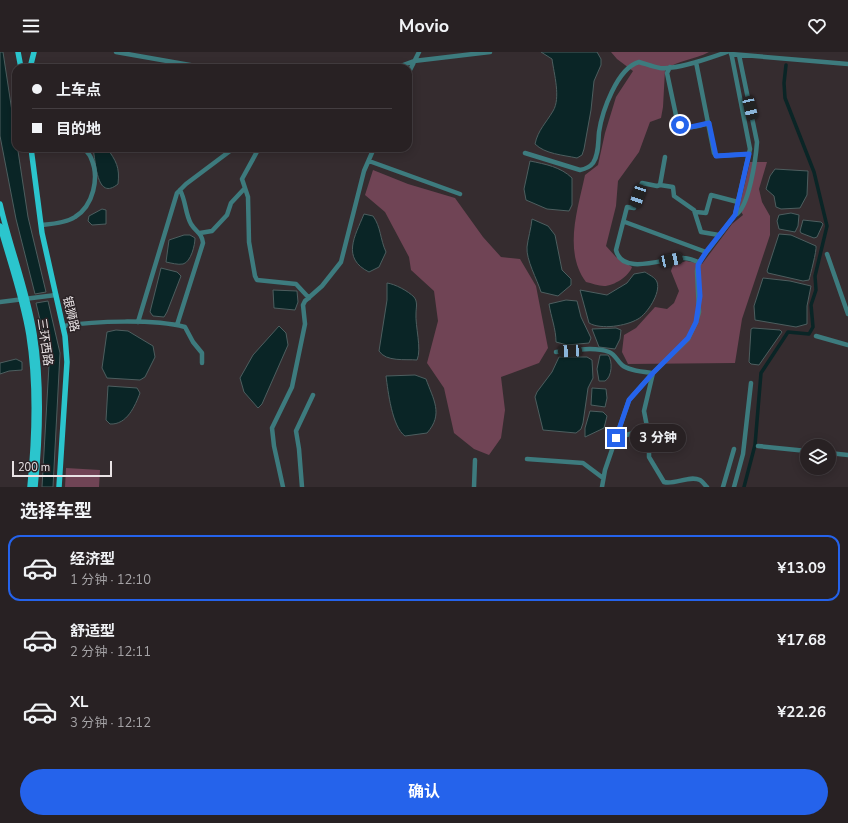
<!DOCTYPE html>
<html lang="zh">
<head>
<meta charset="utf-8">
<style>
	:root { --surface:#282123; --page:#30292b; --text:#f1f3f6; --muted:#a5a3a6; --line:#443e41; --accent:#2563eb }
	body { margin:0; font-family:"Nunito Sans","Noto Sans SC",sans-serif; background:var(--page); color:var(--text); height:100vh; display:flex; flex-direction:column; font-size:15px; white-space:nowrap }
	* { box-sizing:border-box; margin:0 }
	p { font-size:13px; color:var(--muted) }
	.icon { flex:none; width:22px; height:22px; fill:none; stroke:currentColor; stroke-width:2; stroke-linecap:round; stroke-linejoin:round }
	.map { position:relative; height:435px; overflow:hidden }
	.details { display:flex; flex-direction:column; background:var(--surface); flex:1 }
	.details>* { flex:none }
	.top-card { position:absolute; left:12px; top:12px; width:400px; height:88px; border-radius:12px; box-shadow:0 2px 10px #0003,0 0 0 1px var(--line); display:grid; align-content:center; height:88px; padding:0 20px; background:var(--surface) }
	.buttons { position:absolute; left:800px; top:387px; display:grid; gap:8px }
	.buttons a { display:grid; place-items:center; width:36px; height:36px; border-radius:50%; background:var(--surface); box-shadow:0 2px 10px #0003,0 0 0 1px var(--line); font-size:20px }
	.scale { position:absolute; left:12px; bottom:10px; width:100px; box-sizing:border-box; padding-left:4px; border:2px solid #e9e3e5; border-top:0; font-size:11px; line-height:14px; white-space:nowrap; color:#e9e3e5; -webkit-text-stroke:3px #2b2326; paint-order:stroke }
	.end { position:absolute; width:18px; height:18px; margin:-9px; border:5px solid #2563eb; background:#fff; box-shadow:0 0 0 2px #fff }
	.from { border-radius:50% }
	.bubble { position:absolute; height:28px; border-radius:14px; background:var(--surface); box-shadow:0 2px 10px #0003,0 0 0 1px var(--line); font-size:13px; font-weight:700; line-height:28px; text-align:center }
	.car { position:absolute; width:12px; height:24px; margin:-12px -6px; border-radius:5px; box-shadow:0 0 3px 1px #0007; background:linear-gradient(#222 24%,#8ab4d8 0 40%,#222 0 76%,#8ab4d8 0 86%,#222 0) }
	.top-card b { display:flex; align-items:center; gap:14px; height:38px; font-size:15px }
	.top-card b+b { border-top:1px solid var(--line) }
	.top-card i { width:10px; height:10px; background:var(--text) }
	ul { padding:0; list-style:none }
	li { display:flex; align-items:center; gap:12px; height:66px; margin:0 8px 6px; padding:0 12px; border:2px solid transparent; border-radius:12px }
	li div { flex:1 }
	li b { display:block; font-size:15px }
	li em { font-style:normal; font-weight:700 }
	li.on { border-color:var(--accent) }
	li>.icon { width:36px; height:36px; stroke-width:1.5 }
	h2 { padding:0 20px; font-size:18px; line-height:48px }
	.button { display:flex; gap:8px; margin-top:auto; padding:8px 20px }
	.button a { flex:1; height:46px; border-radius:24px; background:var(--accent); color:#fff; font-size:16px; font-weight:700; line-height:46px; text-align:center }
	header { display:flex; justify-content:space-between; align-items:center; height:52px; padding:0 20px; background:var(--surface); font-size:18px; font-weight:700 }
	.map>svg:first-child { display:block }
	.green { fill:#704455 }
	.water { fill:#0a2526; stroke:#4d5e5f }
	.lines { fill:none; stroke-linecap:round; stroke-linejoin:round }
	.canal { stroke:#0a2526; stroke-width:3.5 }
	.minor { stroke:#3d7b7e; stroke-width:4.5 }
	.major { stroke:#2bc5cd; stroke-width:5.5 }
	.route { stroke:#2563eb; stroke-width:5 }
	.labels { text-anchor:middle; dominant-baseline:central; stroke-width:3; stroke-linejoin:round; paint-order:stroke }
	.street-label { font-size:12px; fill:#e9e3e5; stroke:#2b2326 }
</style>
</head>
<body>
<header><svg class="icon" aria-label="menu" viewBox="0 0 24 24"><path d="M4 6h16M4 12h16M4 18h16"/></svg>Movio<svg class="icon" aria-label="heart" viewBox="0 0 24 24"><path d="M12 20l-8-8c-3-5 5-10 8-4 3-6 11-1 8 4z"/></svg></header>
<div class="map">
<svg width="848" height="435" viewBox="0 0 848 435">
	<rect width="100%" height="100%" fill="#352c2f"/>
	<path class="green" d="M611,0H709C694,8 678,8 665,18L663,55L661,66L650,70L639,100L618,129L616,154L606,194L616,205L632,215C629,224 614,234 604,234C599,234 591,231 586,230C563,199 578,157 585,123L598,113L605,81L616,45L633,19L617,7Z
		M750,110H767L759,137L762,150L770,164V183L742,267L735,311L628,312L622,300L624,283L636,276L655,255L667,257L674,251L679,239L671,219L673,213L686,209L702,212L732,172L743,163L739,156Z
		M373,118L408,132L455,146L483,185L501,205L520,207L536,234L548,296L539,311L501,325L505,358L501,386L489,403L474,397L454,381L444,336L427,311L438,269L434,239L411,218L409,205L385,160L365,143Z
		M66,416L100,418L99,435H65Z"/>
	<path class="water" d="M0,0H3L28,165L46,240L35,242L16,167L0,84Z
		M541,0H597L601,7V13L594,29L591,58L584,97L582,103L577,106C563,103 545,102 535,92C538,78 546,71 553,59C561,46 554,22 552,7Z
		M95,96H107C116,109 120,115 118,132C96,150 96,109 93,97Z
		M530,109C545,112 561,115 572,126V153L569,159L547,157L526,148L524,137Z
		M775,117L808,119L807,143L800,156L781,157L776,155L774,144L766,137L770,124Z
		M102,157L106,158V172L92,173L88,169L89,164Z
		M791,161L799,163L798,174L795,180L779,177L777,169L779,163Z
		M364,162L373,164C381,175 380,187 386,200L379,215L369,220C341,206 355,184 364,162Z
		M532,167L548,174L555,183L562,218L571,227V233L558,244L541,240C537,227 526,208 527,195C528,186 531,177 532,167Z
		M803,168L821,170L823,172L817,185L814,186L801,181L800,179Z
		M779,182L791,183L816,194C817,198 810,224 809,228L803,229L768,221L767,219Z
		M184,183H190L195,186C195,193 191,210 183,212C178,213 171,211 166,210L169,188Z
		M161,216L177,220L181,224L167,260L164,265L153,264L150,260Z
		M645,220C649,223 655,225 657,230C661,241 647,262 638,267C626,274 601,278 589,271L580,238L607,243L627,231L634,222Z
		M763,226L790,229L811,234L807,254V272L796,275L755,268L754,254Z
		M387,231C395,232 408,239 414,245C418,250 416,256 416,261C415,274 422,297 417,308C405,307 386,310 379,299L387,248Z
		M273,238L297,239L298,250L295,258L274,256Z
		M566,248L577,249L581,265L591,286L589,291L567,293L556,290C556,277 551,265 549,252Z
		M48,249L60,301L53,435H42L49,313L48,301L36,251Z
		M279,274L286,281L288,293L262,352L258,356L244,340L240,326L253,303Z
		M616,276L621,278L620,287L615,297L599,295L592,277Z
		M753,276L780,278L782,280L759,313L751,312L749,310L751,277Z
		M116,278L128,279L153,294L155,305L145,325L140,328L107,326L102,316L107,280Z
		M600,303H608C613,309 612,325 605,329H599L597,317Z
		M559,305H587L592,308L593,326L588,336L583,371L581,377L576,381L543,378L535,345L537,340L552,320Z
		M16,307L22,310V318L9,319L0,322V311Z
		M415,323L426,327C433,347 444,362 427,381L405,384C392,375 388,339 386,324Z
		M108,334L137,336L140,341C135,354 127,373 110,372L106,368Z
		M592,336L606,337L607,346L605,355L591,353Z
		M590,359L603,360L607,364L604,376L585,385V376Z"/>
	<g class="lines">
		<path class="canal" d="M744,435L755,393L761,321L788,280L809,282L813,275L811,253L816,238L815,224L827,174L814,120L785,46L784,31L786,13"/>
		<path class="minor" d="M116,0L207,16
			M731,2L848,12
			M696,10L714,101L716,104L749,102
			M670,15L667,21L677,68C685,80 697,74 709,71
			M395,16L414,9L490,0
			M408,22L419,0
			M525,101L580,118C585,117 590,115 593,111C599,102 598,90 599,80C602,60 617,16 639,10C646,12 653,15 660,16C677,18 710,6 727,0
			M665,105L660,133L657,134L642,131L634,156L627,155L616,198C622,225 667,205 684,206C689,206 695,209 699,210
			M369,109L460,142
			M660,133L673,135L674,144L694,158L701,180L719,183
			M245,136L248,145L249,190L255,224L257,228L296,232L309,246
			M696,160L706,161L711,143L738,150
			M735,163C749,157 756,105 757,90L739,3
			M625,170L706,200
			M42,173C52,172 66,171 75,165C93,154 100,126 91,106C90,103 86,99 84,96
			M200,181L212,179L227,163L231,151L245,136L242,127L259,96
			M827,202L848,262
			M0,250L56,243
			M138,270L177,141L186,132L234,96
			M177,273L203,191C202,181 196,180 191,172C185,161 186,149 180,138
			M63,274C95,269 154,267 185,275L193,290L202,301V311
			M816,284L848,293
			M556,300C572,299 593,294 609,300C616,303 617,309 622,313C629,319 644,320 653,321L644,359L649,385V405L664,430C675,433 689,423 700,428C702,429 705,433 707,435
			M616,386L647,377
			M758,394L807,399
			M829,401L848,403
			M527,407L583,411L603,426
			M283,435L274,394L272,376L292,335L305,272L303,253L305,249L322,234L341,210L364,119L374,96
			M302,435L299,397L296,379L313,343
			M474,435L475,408
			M602,435L605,418L629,348L653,321L688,287L696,270L699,260L697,219L699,210L735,163L750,97L731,0
			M723,435L734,397
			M734,435L743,402L751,331"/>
		<path class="major" d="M18,0L21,16
			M30,16L34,0
			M31,96L42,181L65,284L67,310L59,435
			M0,152C10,196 27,238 34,282C42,332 40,385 35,435
			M0,174C10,210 23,246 29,283C37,333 35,385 30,435"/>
	</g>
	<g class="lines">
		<path class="route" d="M616,386L629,348L653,321L688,286L696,270L700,244L698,213L706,200L735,163L749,102L716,104L709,71L686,76L680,73"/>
	</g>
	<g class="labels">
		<g class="street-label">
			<text transform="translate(71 262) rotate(77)">银狮路</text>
			<text transform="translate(45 290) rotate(82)">三环西路</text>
		</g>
	</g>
</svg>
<div class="buttons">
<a><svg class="icon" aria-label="layers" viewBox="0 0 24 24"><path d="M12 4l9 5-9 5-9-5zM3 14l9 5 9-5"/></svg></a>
</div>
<div class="scale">200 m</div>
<i class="end from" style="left:680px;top:73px"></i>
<i class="end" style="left:616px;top:386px"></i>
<div class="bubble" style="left:630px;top:372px;width:56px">3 分钟</div>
<i class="car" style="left:750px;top:56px;rotate:167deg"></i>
<i class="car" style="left:638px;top:144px;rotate:198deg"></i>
<i class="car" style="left:671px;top:208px;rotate:78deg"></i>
<i class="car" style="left:570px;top:299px;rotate:267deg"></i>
<div class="top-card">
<b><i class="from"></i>上车点</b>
<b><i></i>目的地</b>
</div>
</div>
<section class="details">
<h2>选择车型</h2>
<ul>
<li class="on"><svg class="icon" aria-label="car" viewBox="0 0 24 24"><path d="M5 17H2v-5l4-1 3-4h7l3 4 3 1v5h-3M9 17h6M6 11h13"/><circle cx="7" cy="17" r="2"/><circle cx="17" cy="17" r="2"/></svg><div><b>经济型</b><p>1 分钟 · 12:10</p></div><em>¥13.09</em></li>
<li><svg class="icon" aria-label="car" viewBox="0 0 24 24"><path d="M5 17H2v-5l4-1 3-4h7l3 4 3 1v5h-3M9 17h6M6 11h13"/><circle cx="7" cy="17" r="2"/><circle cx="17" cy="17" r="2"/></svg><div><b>舒适型</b><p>2 分钟 · 12:11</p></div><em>¥17.68</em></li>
<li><svg class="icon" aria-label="car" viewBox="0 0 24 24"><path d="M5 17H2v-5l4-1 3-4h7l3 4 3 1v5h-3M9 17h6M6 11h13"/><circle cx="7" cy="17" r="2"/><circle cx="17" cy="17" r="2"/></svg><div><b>XL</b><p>3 分钟 · 12:12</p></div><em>¥22.26</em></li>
</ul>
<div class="button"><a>确认</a></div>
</section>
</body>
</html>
